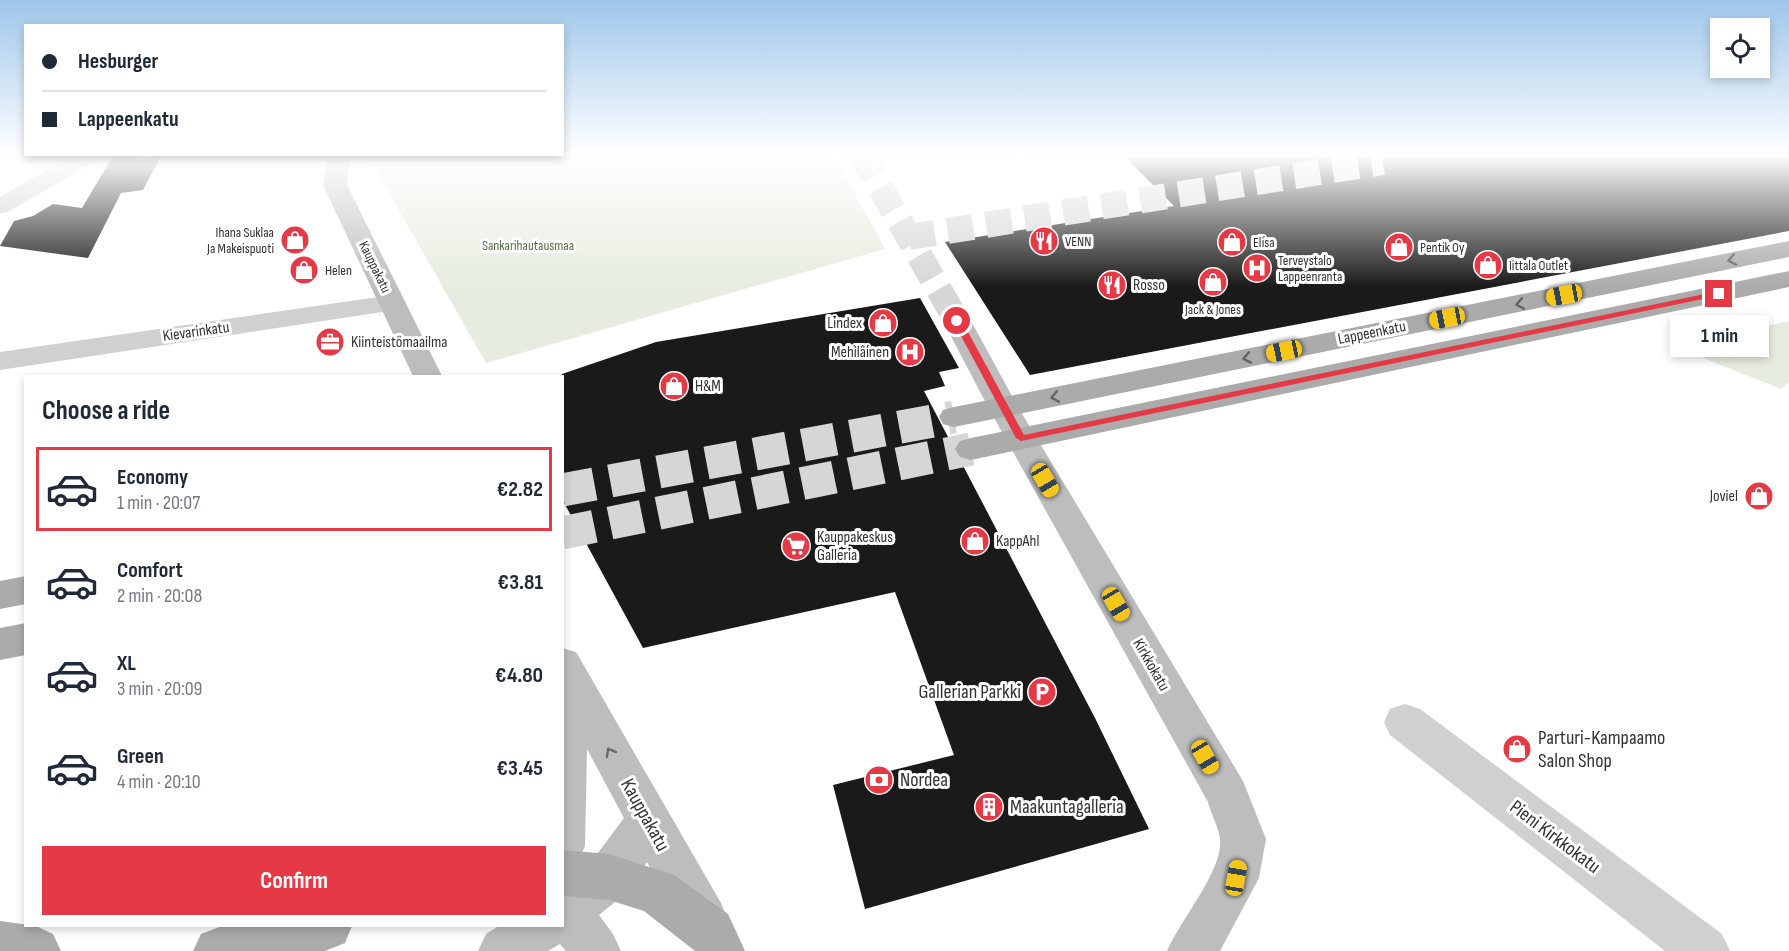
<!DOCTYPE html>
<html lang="en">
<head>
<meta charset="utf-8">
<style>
	:root { --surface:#fff; --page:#f6f6f7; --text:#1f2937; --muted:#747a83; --line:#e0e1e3; --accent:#e63946 }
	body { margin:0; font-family:"Sofia Sans Condensed",sans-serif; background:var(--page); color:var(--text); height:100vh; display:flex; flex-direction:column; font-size:22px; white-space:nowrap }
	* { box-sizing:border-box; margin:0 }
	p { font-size:20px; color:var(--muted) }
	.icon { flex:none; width:33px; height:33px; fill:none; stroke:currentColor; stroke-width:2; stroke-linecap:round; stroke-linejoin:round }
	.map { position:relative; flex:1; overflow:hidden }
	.side { position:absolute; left:24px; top:375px; width:540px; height:552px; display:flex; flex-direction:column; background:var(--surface); border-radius:0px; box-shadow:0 3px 9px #0003 }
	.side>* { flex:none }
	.banner { position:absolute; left:24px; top:24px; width:540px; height:132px; border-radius:0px; box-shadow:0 3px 9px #0003; display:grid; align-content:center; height:132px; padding:0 18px; background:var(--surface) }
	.buttons { position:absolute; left:1710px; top:18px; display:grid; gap:12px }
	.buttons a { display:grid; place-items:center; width:60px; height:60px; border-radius:0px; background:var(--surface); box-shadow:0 3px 9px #0003; font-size:30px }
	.end { position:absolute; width:27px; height:27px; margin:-14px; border:8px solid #e63946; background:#fff; box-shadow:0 0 0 3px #fff }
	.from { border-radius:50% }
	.bubble { position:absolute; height:42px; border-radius:0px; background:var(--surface); box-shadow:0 3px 9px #0003; font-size:20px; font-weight:700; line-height:42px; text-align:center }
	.car { position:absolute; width:18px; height:36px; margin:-18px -9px; border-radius:8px; box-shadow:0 0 4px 2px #0007; background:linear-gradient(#f5c518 24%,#345 0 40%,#f5c518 0 76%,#345 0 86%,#f5c518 0) }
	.banner b { display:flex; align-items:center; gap:21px; height:57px; font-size:22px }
	.banner b+b { border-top:2px solid var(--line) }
	.banner i { width:15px; height:15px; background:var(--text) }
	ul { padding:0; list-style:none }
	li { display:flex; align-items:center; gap:18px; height:84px; margin:0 12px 9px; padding:0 6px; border:3px solid transparent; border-radius:0px }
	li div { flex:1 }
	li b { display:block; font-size:22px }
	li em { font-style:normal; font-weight:700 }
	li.on { border-color:var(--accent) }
	li>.icon { width:54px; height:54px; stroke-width:1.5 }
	h2 { padding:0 18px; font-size:27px; line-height:72px }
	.cta { display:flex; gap:12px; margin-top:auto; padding:12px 18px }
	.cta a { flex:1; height:69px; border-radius:0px; background:var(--accent); color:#fff; font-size:24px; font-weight:700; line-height:69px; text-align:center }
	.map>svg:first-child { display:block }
	.green { fill:#e6ecdf }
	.building { fill:#1a1a1a }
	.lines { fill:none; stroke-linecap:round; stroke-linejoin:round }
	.street-tunnel { stroke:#d6d6d6; stroke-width:26; stroke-dasharray:26 13; stroke-linecap:butt }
	.secondary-tunnel { stroke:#d6d6d6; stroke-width:26; stroke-dasharray:26 13; stroke-linecap:butt }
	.primary-tunnel { stroke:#d6d6d6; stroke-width:33; stroke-dasharray:33 16; stroke-linecap:butt }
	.street { fill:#d0d0d0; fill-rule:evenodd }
	.secondary { fill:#bdbdbd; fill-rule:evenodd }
	.primary { fill:#ababab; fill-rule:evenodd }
	.oneway { stroke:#636363 }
	.oneway2 { stroke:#6a6a6a }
	.route { fill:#e63946 }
	.labels { text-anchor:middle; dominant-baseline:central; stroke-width:6; stroke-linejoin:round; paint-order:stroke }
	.far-poi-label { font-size:14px; fill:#333; stroke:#fff; text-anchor:start }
	.far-park-label { font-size:14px; fill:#56703f; stroke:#fff }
	.far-street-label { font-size:14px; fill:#333; stroke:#fff }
	.poi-label { font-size:16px; fill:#333; stroke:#fff; text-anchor:start }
	.street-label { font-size:16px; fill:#333; stroke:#fff }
	.near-poi-label { font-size:20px; fill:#333; stroke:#fff; text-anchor:start }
	.near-street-label { font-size:20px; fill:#333; stroke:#fff }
</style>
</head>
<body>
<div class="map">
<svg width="1789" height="951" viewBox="0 0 1789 951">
	<rect width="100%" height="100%" fill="#fff"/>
	<path class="green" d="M376,155L833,154L885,249L486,363L374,166Z
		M1789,321V382L1781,389L1703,358L1704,339Z"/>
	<path class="building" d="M114,154H141L139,159L161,156L143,190L121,193L88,258L0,246L14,221L33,216L53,204L82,208Z
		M1122,154H1789V231L1030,375L945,242L1174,206Z
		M920,298L959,368L939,372L945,386L924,391L1095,718L1149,829L865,909L833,785L954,755L895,592L643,648L562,499V374L656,342Z"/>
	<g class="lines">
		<path class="street-tunnel" d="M909,237L1383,162"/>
		<path class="secondary-tunnel" d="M861,154L957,321"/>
		<path class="primary-tunnel" d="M562,490L954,417
			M562,533L971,449"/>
		<path class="street" d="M74,154H102L99,159L8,212L0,214V197Z
			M392,295L402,297L406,303L402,309L0,370V352Z
			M1405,704L1420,709L1722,934L1730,951H1665L1390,735L1384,722L1390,709Z"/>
		<path class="secondary" d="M328,154H350L347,185L442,376H413L323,185Z
			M957,313L967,315L971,321L1018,407L1243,781L1266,839L1259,878L1220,951H1167C1180,920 1224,870 1220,838C1218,826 1211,814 1208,802L988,407L943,321L947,315Z
			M562,648L576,652L721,903L728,920L721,937L704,944L687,937L647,862L626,893L599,915L613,934L621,951H566L560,944L548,951H478L486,934L499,926H562ZM587,749L624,818L592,861L577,872L564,867L578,862L585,846Z"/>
		<path class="primary" d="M1789,241V257L954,427L943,424L939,417L943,410L954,407Z
			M1789,271V287L971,460L960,457L955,449L960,441L971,438Z
			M26,576V604L0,609V581Z
			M26,623V655L0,660V628Z
			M562,850L609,854L674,875L728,914L745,951H695L644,911L609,900L562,896Z
			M0,921L36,926L53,934L61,951H0Z
			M222,926H352L345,943L325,951H193L201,934Z"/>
	</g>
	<defs><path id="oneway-chevron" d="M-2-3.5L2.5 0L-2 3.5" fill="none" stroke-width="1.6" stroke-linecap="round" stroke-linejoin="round" transform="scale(1.5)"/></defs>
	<g class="oneway">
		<use href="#oneway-chevron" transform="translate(1732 260) rotate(168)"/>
		<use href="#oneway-chevron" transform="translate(1520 304) rotate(169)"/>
		<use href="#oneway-chevron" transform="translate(1247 358) rotate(169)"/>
		<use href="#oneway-chevron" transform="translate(1055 397) rotate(169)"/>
	</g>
	<use class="oneway2" href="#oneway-chevron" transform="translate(610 752) rotate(-119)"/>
	<linearGradient id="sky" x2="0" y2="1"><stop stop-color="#9ec6ea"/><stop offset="0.54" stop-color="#fff"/><stop offset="1" stop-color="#fff" stop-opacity="0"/></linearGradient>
	<rect width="1789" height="287" fill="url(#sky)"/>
	<path class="route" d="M1719,291L1722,292V295L1021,441L1016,438L953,321L957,319L962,321L1024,435Z"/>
	<defs>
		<g id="shop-disc" transform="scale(1.5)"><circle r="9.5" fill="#e63946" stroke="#fff"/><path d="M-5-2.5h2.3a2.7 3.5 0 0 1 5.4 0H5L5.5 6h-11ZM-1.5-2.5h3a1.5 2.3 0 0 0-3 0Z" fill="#fff"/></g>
		<g id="restaurant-disc" transform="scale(1.5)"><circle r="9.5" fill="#e63946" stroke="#fff"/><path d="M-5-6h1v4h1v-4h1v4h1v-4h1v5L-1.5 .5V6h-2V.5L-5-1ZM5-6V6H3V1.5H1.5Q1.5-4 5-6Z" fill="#fff"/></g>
		<g id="hospital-disc" transform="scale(1.5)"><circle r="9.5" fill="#e63946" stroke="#fff"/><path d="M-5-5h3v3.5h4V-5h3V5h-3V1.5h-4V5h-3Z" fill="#fff"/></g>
		<g id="office-disc" transform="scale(1.5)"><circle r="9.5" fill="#e63946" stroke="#fff"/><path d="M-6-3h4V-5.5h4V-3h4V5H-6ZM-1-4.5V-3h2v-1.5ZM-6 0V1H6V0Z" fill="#fff"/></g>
		<g id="supermarket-disc" transform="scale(1.5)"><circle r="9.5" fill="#e63946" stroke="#fff"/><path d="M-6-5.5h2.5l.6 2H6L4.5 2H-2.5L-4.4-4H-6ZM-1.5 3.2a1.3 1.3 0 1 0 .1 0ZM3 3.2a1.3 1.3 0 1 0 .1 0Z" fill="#fff"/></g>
		<g id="parking-disc" transform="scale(1.5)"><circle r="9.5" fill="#e63946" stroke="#fff"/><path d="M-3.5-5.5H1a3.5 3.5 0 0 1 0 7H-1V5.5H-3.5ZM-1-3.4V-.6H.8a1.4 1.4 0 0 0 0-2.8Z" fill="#fff"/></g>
		<g id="bank-disc" transform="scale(1.5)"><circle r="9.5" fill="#e63946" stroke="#fff"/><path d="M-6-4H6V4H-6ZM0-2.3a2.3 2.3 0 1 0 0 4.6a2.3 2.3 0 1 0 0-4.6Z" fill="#fff"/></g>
		<g id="building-disc" transform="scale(1.5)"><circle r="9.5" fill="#e63946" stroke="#fff"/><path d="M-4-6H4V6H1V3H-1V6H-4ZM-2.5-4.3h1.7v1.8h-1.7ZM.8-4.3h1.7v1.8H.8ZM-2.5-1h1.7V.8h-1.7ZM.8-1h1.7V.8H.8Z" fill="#fff"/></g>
	</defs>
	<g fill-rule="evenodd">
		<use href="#shop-disc" x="295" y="240"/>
		<use href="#restaurant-disc" x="1044" y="241"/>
		<use href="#shop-disc" x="1232" y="242"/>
		<use href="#shop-disc" x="1399" y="247"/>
		<use href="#shop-disc" x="1488" y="265"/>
		<use href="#hospital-disc" x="1257" y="268"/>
		<use href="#shop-disc" x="304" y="270"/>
		<use href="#shop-disc" x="1213" y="282"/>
		<use href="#restaurant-disc" x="1112" y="285"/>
		<use href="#shop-disc" x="883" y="323"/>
		<use href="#office-disc" x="330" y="342"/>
		<use href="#hospital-disc" x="910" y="352"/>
		<use href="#shop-disc" x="674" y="386"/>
		<use href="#shop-disc" x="1759" y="496"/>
		<use href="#shop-disc" x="975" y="541"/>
		<use href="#supermarket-disc" x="796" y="546"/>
		<use href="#parking-disc" x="1042" y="692"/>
		<use href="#shop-disc" x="1517" y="749"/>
		<use href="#bank-disc" x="879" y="780"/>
		<use href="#building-disc" x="989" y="807"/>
	</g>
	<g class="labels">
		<g class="far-poi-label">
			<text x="274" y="232" text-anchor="end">Ihana Suklaa<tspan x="274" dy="16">Ja Makeispuoti</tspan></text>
			<text x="1065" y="241">VENN</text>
			<text x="1253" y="242">Elisa</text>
			<text x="1420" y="247">Pentik Oy</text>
			<text x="1278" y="260">Terveystalo<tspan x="1278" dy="16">Lappeenranta</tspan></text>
			<text x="1509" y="265">Iittala Outlet</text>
			<text x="325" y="270">Helen</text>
			<text x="1213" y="309" text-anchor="middle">Jack &amp; Jones</text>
		</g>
		<g class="far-park-label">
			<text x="528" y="245">Sankarihautausmaa</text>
		</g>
		<g class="far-street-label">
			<text transform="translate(375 267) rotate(64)">Kauppakatu</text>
		</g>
		<g class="poi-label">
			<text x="1133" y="285">Rosso</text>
			<text x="862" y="323" text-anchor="end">Lindex</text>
			<text x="351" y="342">Kiinteistömaailma</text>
			<text x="889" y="352" text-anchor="end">Mehiläinen</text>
			<text x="695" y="386">H&amp;M</text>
			<text x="1738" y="496" text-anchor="end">Joviel</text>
			<text x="817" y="537">Kauppakeskus<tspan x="817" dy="18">Galleria</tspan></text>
			<text x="996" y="541">KappAhl</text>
		</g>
		<g class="street-label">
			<text transform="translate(196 332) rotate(-8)">Kievarinkatu</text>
			<text transform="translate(1372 333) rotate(-11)">Lappeenkatu</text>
			<text transform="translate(1151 665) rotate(60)">Kirkkokatu</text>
		</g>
		<g class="near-poi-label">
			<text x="1021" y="692" text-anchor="end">Gallerian Parkki</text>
			<text x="1538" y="738">Parturi-Kampaamo<tspan x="1538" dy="23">Salon Shop</tspan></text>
			<text x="900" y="780">Nordea</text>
			<text x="1010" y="807">Maakuntagalleria</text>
		</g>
		<g class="near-street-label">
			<text transform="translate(645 815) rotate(61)">Kauppakatu</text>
			<text transform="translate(1555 837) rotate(37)">Pieni Kirkkokatu</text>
		</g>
	</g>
</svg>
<div class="buttons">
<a><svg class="icon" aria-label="locate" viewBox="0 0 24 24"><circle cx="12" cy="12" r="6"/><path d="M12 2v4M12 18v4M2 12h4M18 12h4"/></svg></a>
</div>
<i class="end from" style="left:957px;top:321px"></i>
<i class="end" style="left:1719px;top:294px"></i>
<div class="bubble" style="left:1670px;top:315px;width:99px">1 min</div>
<i class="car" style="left:1564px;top:295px;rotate:259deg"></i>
<i class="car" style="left:1447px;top:318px;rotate:259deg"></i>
<i class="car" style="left:1284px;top:351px;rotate:258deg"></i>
<i class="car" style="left:1045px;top:480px;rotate:150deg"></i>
<i class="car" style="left:1116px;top:604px;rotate:150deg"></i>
<i class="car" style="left:1205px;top:757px;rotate:150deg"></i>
<i class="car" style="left:1236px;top:878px;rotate:10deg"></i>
<div class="banner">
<b><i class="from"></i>Hesburger</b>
<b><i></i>Lappeenkatu</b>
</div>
<section class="side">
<h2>Choose a ride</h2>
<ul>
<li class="on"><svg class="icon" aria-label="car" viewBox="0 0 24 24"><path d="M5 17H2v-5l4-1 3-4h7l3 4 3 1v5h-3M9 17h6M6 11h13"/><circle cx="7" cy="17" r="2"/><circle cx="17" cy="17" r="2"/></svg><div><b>Economy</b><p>1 min · 20:07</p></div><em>€2.82</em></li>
<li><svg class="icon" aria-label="car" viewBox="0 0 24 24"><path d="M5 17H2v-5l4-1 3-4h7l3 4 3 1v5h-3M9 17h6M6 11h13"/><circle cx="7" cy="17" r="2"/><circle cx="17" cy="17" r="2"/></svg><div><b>Comfort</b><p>2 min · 20:08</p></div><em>€3.81</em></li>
<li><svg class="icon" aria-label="car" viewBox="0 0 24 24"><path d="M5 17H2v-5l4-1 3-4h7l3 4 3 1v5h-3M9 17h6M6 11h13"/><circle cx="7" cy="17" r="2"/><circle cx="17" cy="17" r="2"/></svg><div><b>XL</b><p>3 min · 20:09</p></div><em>€4.80</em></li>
<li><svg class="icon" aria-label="car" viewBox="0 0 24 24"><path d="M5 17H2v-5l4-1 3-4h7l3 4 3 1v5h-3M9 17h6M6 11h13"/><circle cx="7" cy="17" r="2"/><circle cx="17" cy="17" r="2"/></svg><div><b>Green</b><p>4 min · 20:10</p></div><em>€3.45</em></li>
</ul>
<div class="cta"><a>Confirm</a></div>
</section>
</div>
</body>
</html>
